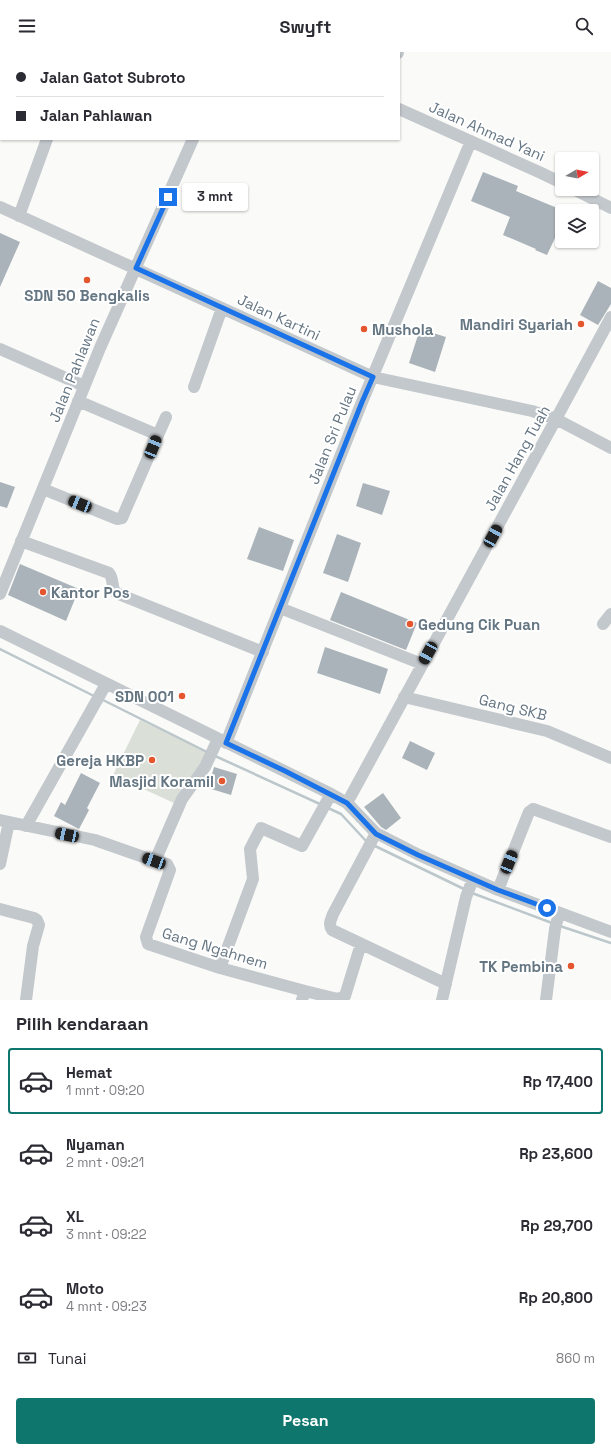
<!DOCTYPE html>
<html lang="id">
<head>
<meta charset="utf-8">
<style>
	:root { --surface:#fff; --page:#f2f2f3; --text:#2b2b33; --muted:#7c7c81; --line:#e1e1e2; --accent:#0f766e }
	body { margin:0; font-family:"Space Grotesk",sans-serif; background:var(--page); color:var(--text); height:100vh; display:flex; flex-direction:column; font-size:15px; white-space:nowrap }
	* { box-sizing:border-box; margin:0 }
	p { font-size:13px; color:var(--muted) }
	.icon { flex:none; width:22px; height:22px; fill:none; stroke:currentColor; stroke-width:2; stroke-linecap:round; stroke-linejoin:round }
	.map { position:relative; height:948px; overflow:hidden }
	.drawer { display:flex; flex-direction:column; background:var(--surface); flex:1 }
	.drawer>* { flex:none }
	.guide { position:absolute; left:0px; top:0px; width:400px; height:88px; box-shadow:0 1px 3px #0004; display:grid; align-content:center; height:88px; padding:0 16px; background:var(--surface) }
	.needle { width:26px; rotate:80deg }
	.buttons { position:absolute; left:555px; top:100px; display:grid; gap:8px }
	.buttons a { display:grid; place-items:center; width:44px; height:44px; border-radius:4px; background:var(--surface); box-shadow:0 1px 3px #0004; font-size:20px }
	.end { position:absolute; width:18px; height:18px; margin:-9px; border:5px solid #1a73e8; background:#fff; box-shadow:0 0 0 2px #fff }
	.from { border-radius:50% }
	.bubble { position:absolute; height:28px; border-radius:4px; background:var(--surface); box-shadow:0 1px 3px #0004; font-size:13px; font-weight:700; line-height:28px; text-align:center }
	.car { position:absolute; width:12px; height:24px; margin:-12px -6px; border-radius:5px; box-shadow:0 0 3px 1px #0007; background:linear-gradient(#222 24%,#8ab4d8 0 40%,#222 0 76%,#8ab4d8 0 86%,#222 0) }
	.guide b { display:flex; align-items:center; gap:14px; height:38px; font-size:15px }
	.guide b+b { border-top:1px solid var(--line) }
	.guide i { width:10px; height:10px; background:var(--text) }
	ul { padding:0; list-style:none }
	li { display:flex; align-items:center; gap:12px; height:66px; margin:0 8px 6px; padding:0 8px; border:2px solid transparent; border-radius:4px }
	li div { flex:1 }
	li b { display:block; font-size:15px }
	li em { font-style:normal; font-weight:700 }
	li.on { border-color:var(--accent) }
	li>.icon { width:36px; height:36px; stroke-width:1.5 }
	h2 { padding:0 16px; font-size:18px; line-height:48px }
	.pay { display:flex; align-items:center; gap:10px; height:44px; padding:0 16px; font-size:15px }
	.pay p { margin-inline-start:auto }
	.cta { display:flex; gap:8px; margin-top:auto; padding:8px 16px }
	.cta a { flex:1; height:46px; border-radius:4px; background:var(--accent); color:#fff; font-size:16px; font-weight:700; line-height:46px; text-align:center }
	header { display:flex; justify-content:space-between; align-items:center; height:52px; padding:0 16px; background:var(--surface); font-size:18px; font-weight:700 }
	.map>svg:first-child { display:block }
	.green { fill:#dadfd7 }
	.lines { fill:none; stroke-linecap:round; stroke-linejoin:round }
	.stream { stroke:#bbc7cb; stroke-width:2.5 }
	.building { fill:#aab3b9 }
	.minor { stroke:#c3c8cc; stroke-width:12 }
	.route { stroke:#1a73e8; stroke-width:5 }
	.poi-dot { fill:#e4572e; stroke:#fff; stroke-width:1.5 }
	.labels { text-anchor:middle; dominant-baseline:central; stroke-width:4; stroke-linejoin:round; paint-order:stroke }
	.street-label { font-size:15px; fill:#657683; stroke:#fff }
	.poi-label { font-size:15px; font-weight:bold; fill:#657683; stroke:#fff; text-anchor:end }
</style>
</head>
<body>
<header><svg class="icon" aria-label="menu" viewBox="0 0 24 24"><path d="M4 6h16M4 12h16M4 18h16"/></svg>Swyft<svg class="icon" aria-label="search" viewBox="0 0 24 24"><circle cx="10" cy="10" r="6"/><path d="M15 15l6 6"/></svg></header>
<div class="map">
<svg width="611" height="948" viewBox="0 0 611 948">
	<rect width="100%" height="100%" fill="#fafaf8"/>
	<path class="green" d="M0,0H85L1,1V34Z
		M140,668L208,700L202,716L184,732L174,751L113,723Z"/>
	<g class="lines">
		<path class="stream" d="M0,597L94,644
			M101,647L207,700
			M213,703L322,753
			M328,756L341,762L367,790
			M373,793L466,838
			M472,841L552,871
			M560,874L611,891"/>
	</g>
	<path class="building" d="M483,120L518,134L516,139L562,158V189L555,186L547,203L535,198L536,197L503,183L510,165L471,149Z
		M0,181L20,190L0,235Z
		M598,229L611,236V252L598,273L580,263Z
		M420,277L446,285L435,320L409,311Z
		M0,430L15,435L7,456L0,454Z
		M363,431L390,439L382,463L356,454Z
		M259,475L294,488L283,519L247,507Z
		M337,482L361,491L348,530L323,521Z
		M20,512L79,537L66,569L8,543Z
		M341,540L417,571L406,598L330,568Z
		M325,595L388,617L380,642L317,621Z
		M410,689L435,701L427,718L402,706Z
		M214,715L237,722L231,743L208,736Z
		M81,721L100,731L87,756L89,758L79,777L54,764L61,750L65,753Z
		M383,741L401,766L386,778L381,775L364,755Z"/>
	<g class="lines">
		<path class="minor" d="M272,0L274,1
			M85,1V0
			M226,1V0
			M398,1V0
			M0,34H1
			M399,57L539,120L562,131
			M573,137L611,156
			M0,155L373,325L532,359L556,367L611,396
			M19,164L47,87
			M0,297L84,334
			M194,335L222,256
			M158,383L166,365
			M43,437L117,467L122,466L158,383L78,349
			M21,489L109,521C114,527 111,535 116,541L263,600
			M0,542L100,296L193,87
			M280,556L422,612
			M603,572L611,562
			M0,579L331,742L347,751L376,781L419,803L498,838L611,880
			M404,645L547,679L611,706
			M226,691L362,350L471,89
			M347,751L556,367L611,265
			M0,768L95,788L155,809L167,812L170,818L146,885L148,892L220,916L305,939L302,948
			M26,774L106,632
			M376,781L333,862C331,868 328,872 332,878L446,932
			M155,809L182,747L205,715L218,687
			M0,812L9,770
			M498,838L529,760L533,757L611,785
			M0,857L34,866L37,868L39,873L33,894L26,948
			M220,916L253,827L250,797L261,776L302,794L331,742
			M305,939L338,947L345,944L361,892
			M442,948L466,845L473,827
			M546,948L555,877L559,861"/>
	</g>
	<g class="lines">
		<path class="route" d="M168,145L136,216L373,325L362,350L226,691L285,719L347,751L376,782L418,803L498,838L547,856"/>
	</g>
	<g class="poi-dot">
		<circle cx="87" cy="228" r="4"/>
		<circle cx="581" cy="272" r="4"/>
		<circle cx="364" cy="277" r="4"/>
		<circle cx="43" cy="540" r="4"/>
		<circle cx="410" cy="572" r="4"/>
		<circle cx="182" cy="644" r="4"/>
		<circle cx="152" cy="708" r="4"/>
		<circle cx="222" cy="729" r="4"/>
		<circle cx="571" cy="914" r="4"/>
	</g>
	<g class="labels">
		<g class="street-label">
			<text transform="translate(487 79) rotate(24)">Jalan Ahmad Yani</text>
			<text transform="translate(279 265) rotate(25)">Jalan Kartini</text>
			<text transform="translate(74 318) rotate(-68)">Jalan Pahlawan</text>
			<text transform="translate(332 383) rotate(-68)">Jalan Sri Pulau</text>
			<text transform="translate(517 406) rotate(-61)">Jalan Hang Tuah</text>
			<text transform="translate(513 655) rotate(14)">Gang SKB</text>
			<text transform="translate(215 896) rotate(17)">Gang Ngahnem</text>
		</g>
		<g class="poi-label">
			<text x="87" y="243" text-anchor="middle">SDN 50 Bengkalis</text>
			<text x="573" y="272">Mandiri Syariah</text>
			<text x="372" y="277" text-anchor="start">Mushola</text>
			<text x="51" y="540" text-anchor="start">Kantor Pos</text>
			<text x="418" y="572" text-anchor="start">Gedung Cik Puan</text>
			<text x="174" y="644">SDN 001</text>
			<text x="144" y="708">Gereja HKBP</text>
			<text x="214" y="729">Masjid Koramil</text>
			<text x="563" y="914">TK Pembina</text>
		</g>
	</g>
</svg>
<div class="buttons">
<a><svg class="needle" viewBox="-14 -14 28 28"><path d="M0-13l5 13h-10z" fill="#e53935"/><path d="M0 13l5-13h-10z" fill="#7c7c81"/></svg></a>
<a><svg class="icon" aria-label="layers" viewBox="0 0 24 24"><path d="M12 4l9 5-9 5-9-5zM3 14l9 5 9-5"/></svg></a>
</div>
<i class="end from" style="left:547px;top:856px"></i>
<i class="end" style="left:168px;top:145px"></i>
<div class="bubble" style="left:182px;top:131px;width:66px">3 mnt</div>
<i class="car" style="left:153px;top:395px;rotate:22deg"></i>
<i class="car" style="left:80px;top:452px;rotate:292deg"></i>
<i class="car" style="left:493px;top:484px;rotate:29deg"></i>
<i class="car" style="left:428px;top:601px;rotate:209deg"></i>
<i class="car" style="left:67px;top:783px;rotate:282deg"></i>
<i class="car" style="left:154px;top:809px;rotate:290deg"></i>
<i class="car" style="left:509px;top:810px;rotate:22deg"></i>
<div class="guide">
<b><i class="from"></i>Jalan Gatot Subroto</b>
<b><i></i>Jalan Pahlawan</b>
</div>
</div>
<section class="drawer">
<h2>Pilih kendaraan</h2>
<ul>
<li class="on"><svg class="icon" aria-label="car" viewBox="0 0 24 24"><path d="M5 17H2v-5l4-1 3-4h7l3 4 3 1v5h-3M9 17h6M6 11h13"/><circle cx="7" cy="17" r="2"/><circle cx="17" cy="17" r="2"/></svg><div><b>Hemat</b><p>1 mnt · 09:20</p></div><em>Rp 17,400</em></li>
<li><svg class="icon" aria-label="car" viewBox="0 0 24 24"><path d="M5 17H2v-5l4-1 3-4h7l3 4 3 1v5h-3M9 17h6M6 11h13"/><circle cx="7" cy="17" r="2"/><circle cx="17" cy="17" r="2"/></svg><div><b>Nyaman</b><p>2 mnt · 09:21</p></div><em>Rp 23,600</em></li>
<li><svg class="icon" aria-label="car" viewBox="0 0 24 24"><path d="M5 17H2v-5l4-1 3-4h7l3 4 3 1v5h-3M9 17h6M6 11h13"/><circle cx="7" cy="17" r="2"/><circle cx="17" cy="17" r="2"/></svg><div><b>XL</b><p>3 mnt · 09:22</p></div><em>Rp 29,700</em></li>
<li><svg class="icon" aria-label="car" viewBox="0 0 24 24"><path d="M5 17H2v-5l4-1 3-4h7l3 4 3 1v5h-3M9 17h6M6 11h13"/><circle cx="7" cy="17" r="2"/><circle cx="17" cy="17" r="2"/></svg><div><b>Moto</b><p>4 mnt · 09:23</p></div><em>Rp 20,800</em></li>
</ul>
<div class="pay"><svg class="icon" aria-label="cash" viewBox="0 0 24 24"><path d="M3 7h18v10H3z"/><circle cx="12" cy="12" r="2"/></svg>Tunai<p>860 m</p></div>
<div class="cta"><a>Pesan</a></div>
</section>
</body>
</html>
